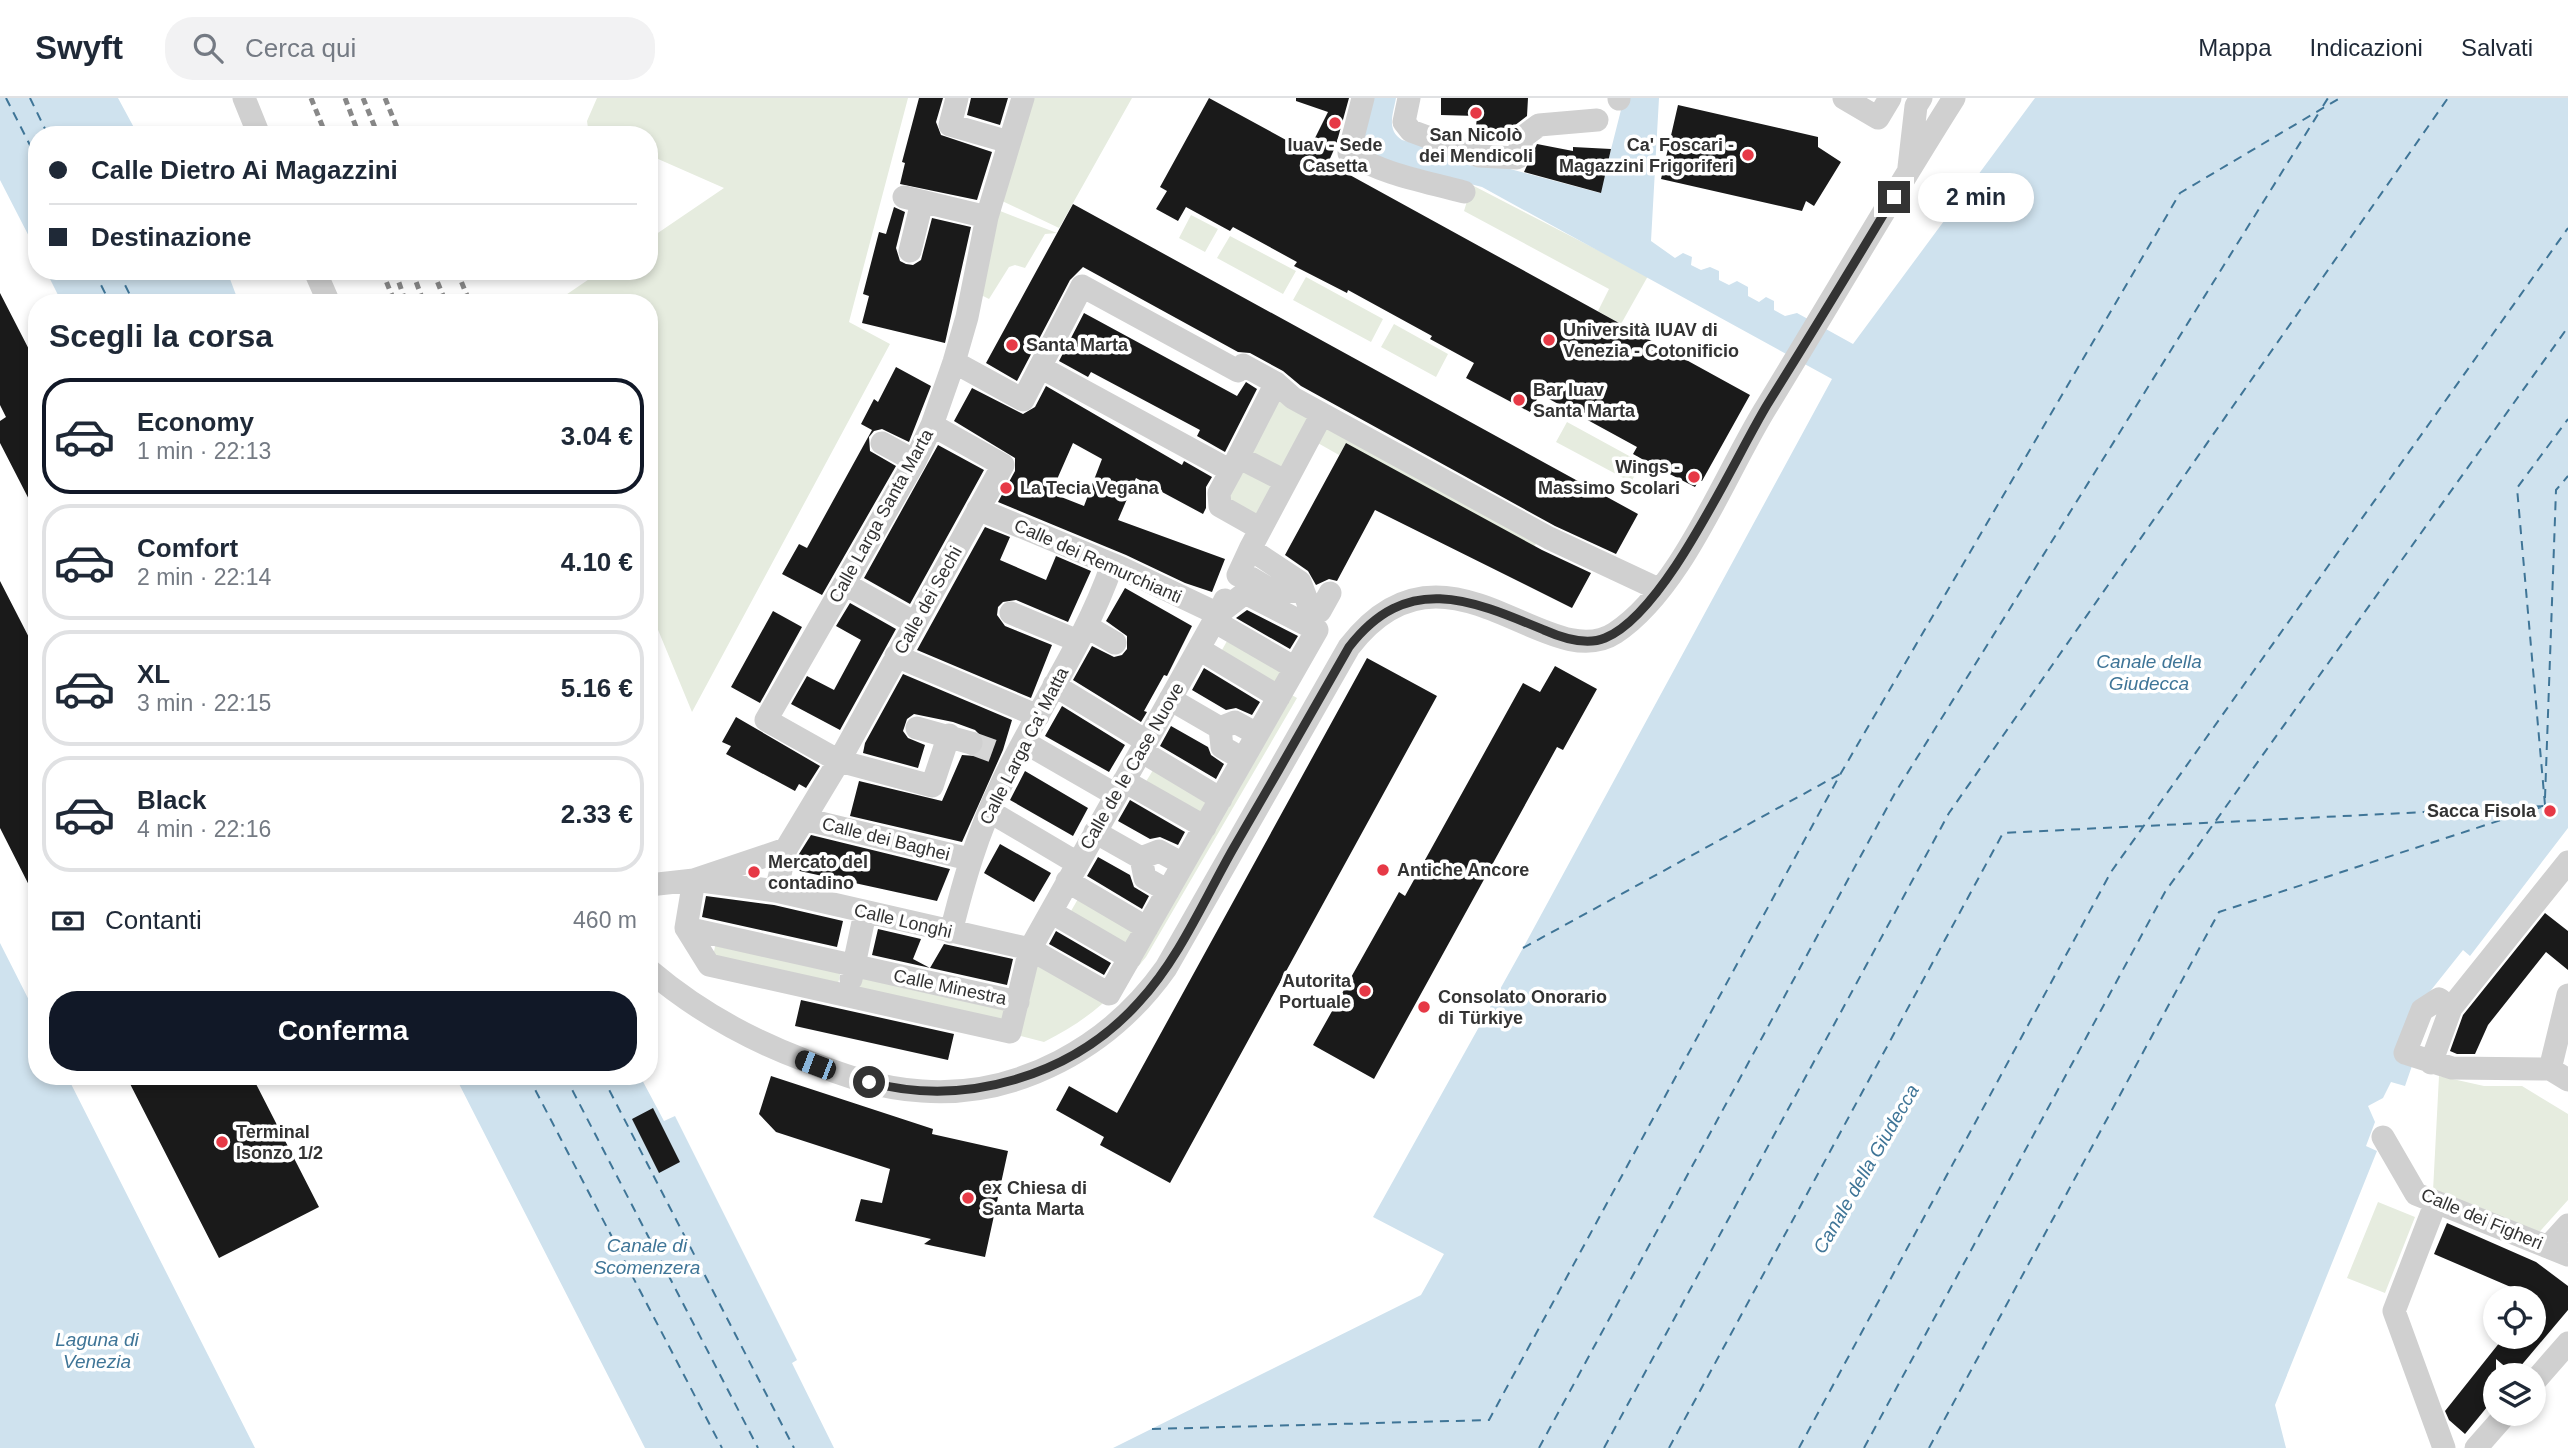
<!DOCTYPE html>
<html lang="it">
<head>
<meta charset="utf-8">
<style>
	:root { --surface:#fff; --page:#f2f2f3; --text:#1f2937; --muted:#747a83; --line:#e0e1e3; --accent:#111827 }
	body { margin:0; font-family:Arial,sans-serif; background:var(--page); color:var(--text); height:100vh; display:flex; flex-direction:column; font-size:26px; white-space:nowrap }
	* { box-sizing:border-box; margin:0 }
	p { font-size:23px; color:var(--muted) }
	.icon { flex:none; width:38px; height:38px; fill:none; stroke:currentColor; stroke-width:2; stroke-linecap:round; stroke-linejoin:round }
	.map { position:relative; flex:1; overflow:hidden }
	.side { position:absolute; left:28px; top:196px; width:630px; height:791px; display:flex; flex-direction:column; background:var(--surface); border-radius:28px; box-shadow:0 4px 10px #0003 }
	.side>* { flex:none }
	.banner { position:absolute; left:28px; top:28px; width:630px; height:154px; border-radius:28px; box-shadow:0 4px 10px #0003; display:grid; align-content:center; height:154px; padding:0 21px; background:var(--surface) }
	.tools { position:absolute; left:2483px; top:1188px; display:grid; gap:14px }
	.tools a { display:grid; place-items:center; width:63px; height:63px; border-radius:50%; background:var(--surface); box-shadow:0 4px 10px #0003; font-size:35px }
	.end { position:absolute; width:32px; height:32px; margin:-16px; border:9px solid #333; background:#fff; box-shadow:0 0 0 4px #fff }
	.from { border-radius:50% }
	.bubble { position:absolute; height:49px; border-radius:24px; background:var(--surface); box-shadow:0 4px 10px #0003; font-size:23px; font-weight:600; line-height:49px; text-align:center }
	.car { position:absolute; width:21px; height:42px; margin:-21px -10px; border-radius:9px; box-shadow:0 0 5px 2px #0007; background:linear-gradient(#222 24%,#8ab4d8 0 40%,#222 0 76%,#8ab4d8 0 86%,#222 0) }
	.banner b { display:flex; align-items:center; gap:24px; height:66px; font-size:26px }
	.banner b+b { border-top:2px solid var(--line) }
	.banner i { width:18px; height:18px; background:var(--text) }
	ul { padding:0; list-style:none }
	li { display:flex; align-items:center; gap:21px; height:116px; margin:0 14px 10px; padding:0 7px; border:4px solid var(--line); border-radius:28px }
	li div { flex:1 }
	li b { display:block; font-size:26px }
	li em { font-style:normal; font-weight:600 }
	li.selected { border-color:var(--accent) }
	li>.icon { width:63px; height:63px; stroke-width:1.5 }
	h2 { padding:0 21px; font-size:32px; line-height:84px }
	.pay { display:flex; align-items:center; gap:18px; height:77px; padding:0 21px; font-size:26px }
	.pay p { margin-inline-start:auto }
	.button { display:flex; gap:14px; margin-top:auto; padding:14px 21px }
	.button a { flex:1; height:80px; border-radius:28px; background:var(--accent); color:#fff; font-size:28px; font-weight:600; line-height:80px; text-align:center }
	header { display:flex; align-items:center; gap:42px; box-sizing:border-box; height:98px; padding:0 35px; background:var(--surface); border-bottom:2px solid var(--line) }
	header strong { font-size:33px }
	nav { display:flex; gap:38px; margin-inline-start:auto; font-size:24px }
	.search { width:490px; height:63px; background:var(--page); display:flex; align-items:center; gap:18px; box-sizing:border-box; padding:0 24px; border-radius:28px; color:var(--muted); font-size:26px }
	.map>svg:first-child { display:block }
	.green { fill:#e6ecdf }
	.water { fill:#cfe2ee }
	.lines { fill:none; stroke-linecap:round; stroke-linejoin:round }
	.ferry { stroke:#3f7597; stroke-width:2; stroke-dasharray:9 7; stroke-linecap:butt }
	.building { fill:#1a1a1a; fill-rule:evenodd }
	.street-tunnel { stroke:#d6d6d6; stroke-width:23; stroke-dasharray:23 11; stroke-linecap:butt }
	.street { stroke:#d0d0d0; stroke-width:23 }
	.rail { stroke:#888; stroke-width:5; stroke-dasharray:7 5; stroke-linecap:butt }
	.route { stroke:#333; stroke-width:9 }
	.poi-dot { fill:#e63946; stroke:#fff; stroke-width:2.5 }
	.labels { text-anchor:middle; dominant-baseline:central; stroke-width:7; stroke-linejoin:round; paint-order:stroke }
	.poi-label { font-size:18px; font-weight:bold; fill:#333; stroke:#fff; text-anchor:start }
	.street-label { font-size:18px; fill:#333; stroke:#fff }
	.water-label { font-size:19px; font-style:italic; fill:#3f7597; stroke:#fff }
</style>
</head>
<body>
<header>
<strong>Swyft</strong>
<div class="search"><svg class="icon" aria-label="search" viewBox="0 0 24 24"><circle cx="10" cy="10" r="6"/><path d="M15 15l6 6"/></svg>Cerca qui</div>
<nav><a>Mappa</a><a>Indicazioni</a><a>Salvati</a></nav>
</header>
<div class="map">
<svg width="2568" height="1350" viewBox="0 0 2568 1350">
	<rect width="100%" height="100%" fill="#fff"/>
	<path class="green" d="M597,0H908L849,224L890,246L692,614L649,510V205H554L601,173H649V141L724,90L649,57V37H603L588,30L587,23Z
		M1033,0H1132L1059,130L1000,102Z
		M1472,87L1648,178L1621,226L1598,213L1609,191L1464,113Z
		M995,111L1057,135L1045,136L1025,170L1015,167L1009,169L989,201L981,197Z
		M1191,117L1218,131L1205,154L1179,140Z
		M1230,138L1296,173L1283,196L1217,160Z
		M1306,179L1383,221L1371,244L1293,202Z
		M1394,226L1448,256L1436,279L1381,249Z
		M1272,294L1542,437L1533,450L1345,347L1339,357L1309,340L1259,430L1220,408Z
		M1567,324L1642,365L1631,384L1556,344Z
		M1231,536L1292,571L1278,594L1218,559Z
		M1285,593L1297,600L1146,859C1116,897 1088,922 1044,944L1013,936L1029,863L1108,898Z
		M1158,664L1218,700L1204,725L1142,690Z
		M1082,794L1144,829L1129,855L1067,820Z
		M717,839L842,867L837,891L712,863Z
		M861,872L1010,905L1004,928L855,895Z
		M2439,978L2484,988H2522L2568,1016V1102L2534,1140L2433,1093Z
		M2378,1104L2415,1119L2385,1195L2347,1180Z"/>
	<path class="water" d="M0,0H118L138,37H37V154L0,82Z
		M1372,0H1396C1393,16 1386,32 1402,42L1600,95L1624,0H1659L1651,143L1675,160L1683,155L1692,159L1691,167L1701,172L1710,169L1719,173V182L1729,187L1737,183L1748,189V198L1759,204L1766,199L1774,203V212L1785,218L1797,215L1853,246L2035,0H2568V730L2470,858L2463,852L2420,906L2414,962L2405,988L2391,984L2383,1000L2368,1008L2375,1024L2366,1048L2377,1053L2275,1307L2286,1350H1113L1421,1197L1444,1156L1373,1119L1523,850L1832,281L1482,89L1370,60L1362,52V48Z
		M46,173H227L239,205H62Z
		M0,845L37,918V978H67L255,1350H0Z
		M455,978H640L664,1023L675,1018L797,1262L792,1265L834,1350H645Z"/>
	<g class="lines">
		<path class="ferry" d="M6,0L37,61
			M30,0L48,37
			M2323,8L2328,0
			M94,173L110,205
			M118,173L134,205
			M2545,700L2556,392L2568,378
			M2545,707L2517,390L2568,321
			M1523,850L1840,676
			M528,978L722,1350
			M565,978L758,1350
			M602,978L794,1350
			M1152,1331L1489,1322L1841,675L2180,95L2340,0
			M1539,1350L1895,695L2320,13
			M1604,1350L1949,715L2448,0
			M1669,1350L2003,735L2545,708
			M1799,1350L2111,774L2568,130
			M1864,1350L2165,794L2568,229
			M1929,1350L2219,814L2541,709"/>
	</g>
	<path class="building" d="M919,0H943L936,24L941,37L992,54L977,102L900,86L905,65L902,64Z
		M971,0H1008L1000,27L967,17Z
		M1209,0L1308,54L1328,14L1296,3V0H1349L1336,47L1328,65L1750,297L1702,383L1699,382L1695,389L1660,371L1633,356L1637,349L1540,296L1530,314L1466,280L1474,265L1430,241L1432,238L1348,192L1347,195L1302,172L1294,168L1297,164L1233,129L1230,133L1186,109L1178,123L1156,111L1167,93L1160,89Z
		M1441,0H1528L1527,18L1514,28L1507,45L1484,44L1485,29H1476L1477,18L1441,17Z
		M1678,7L1818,39V49L1841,64L1814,108L1806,103L1802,113L1661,81Z
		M1537,46L1573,53V49L1611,51L1601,95L1524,74Z
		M1073,106L1638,416L1616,456L1555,428L1301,288L1283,273L1250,255L1238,254L1083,169L1070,182L1017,283L986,265Z
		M894,109L905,114L896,150L900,163L906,166L913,167L921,162L932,120L971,129L945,245L862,225L869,198L863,196L879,134L886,136Z
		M0,195L37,267V417L0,345V323L6,319L0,307Z
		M1084,215L1237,298L1246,284L1257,291L1225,354L1197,338L1200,332L1091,274L1088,279L1059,263Z
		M896,269L931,288L909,344L882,331L874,333L869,339L870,353L896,368L822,497L782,476L799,446L807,450L872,332L861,326L874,301L878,304Z
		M1046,288L1182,367L1184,363L1212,379L1206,389V410L1203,416L1136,380L1118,422L1225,461L1212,494L1185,485L1126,457L998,404L1015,373V360L954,323L972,290L1023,316L1035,309ZM1073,345L1102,361L1084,408L1051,395Z
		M1346,345L1542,452L1591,475L1572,510L1375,412L1337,483L1329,481L1316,487L1308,473L1285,457Z
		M938,347L984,372L910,506L864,480Z
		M985,429L1010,439L1000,462L1046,482L1056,458L1091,473L1068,524L1016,502L1003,504L998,509L997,517L1005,528L1052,547L1031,600L917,552Z
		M0,483L37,555V803L0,730Z
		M1125,490L1192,528L1167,578L1164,577L1144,613L1147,614L1141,624L1073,582L1092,548L1114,559L1122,557L1127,551V538L1106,523Z
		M850,505L896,531L840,632L791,606L807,578L834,592L861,542L836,528Z
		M1247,512L1298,538L1290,551L1236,520Z
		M773,513L802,529L760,605L731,589Z
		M1367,560L1437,598L1170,1085L1100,1047L1104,1039L1056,1012L1069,988L1117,1015Z
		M1555,568L1597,591L1563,652L1557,649L1374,981L1313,947L1399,794L1405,798L1523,585L1540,594Z
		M1204,570L1260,604L1252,617L1236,610L1226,612L1192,592Z
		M903,576L1012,622L1003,652L962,744L850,718L859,683L942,703L962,657L975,658L984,649V641L975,632L953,624L914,616L907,621L903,633L908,640L925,647L918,670L863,655L865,645Z
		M1062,608L1125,647L1109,674L1045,638Z
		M736,619L820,668L806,690L799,686L795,693L726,656L731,648L722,644Z
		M1171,628L1208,649L1211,657L1224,666L1216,681L1160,648Z
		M1025,673L1088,710L1073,738L1010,702Z
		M1130,702L1185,734L1178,747L1160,739L1150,741L1118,723Z
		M811,737L950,771L937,803L795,772L799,756Z
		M1000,746L1051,775L1034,804L984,775Z
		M1098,759L1130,777L1134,789L1149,798L1142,811L1087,778Z
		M706,798L774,807L843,823L837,849L702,819Z
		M2545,815L2568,833V872L2546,854L2488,927L2475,956H2457L2450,953L2463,917Z
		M878,831L921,841L913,861L930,870L944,846L1013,861L1007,887L872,857Z
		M1056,833L1111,865L1104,877L1049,846Z
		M801,902L954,936L948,962L795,928Z
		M126,978H252L319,1109L219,1160Z
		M771,978L933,1031L932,1036L1008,1053L985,1159L924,1146L931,1141L855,1123L861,1101L882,1105L890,1071L776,1034L759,1016Z
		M653,1010L680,1064L659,1075L632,1021Z
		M2447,1125L2536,1164L2568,1188V1212L2514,1276L2496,1261V1298L2465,1336L2449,1322L2445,1313L2504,1239H2534V1199L2434,1156Z"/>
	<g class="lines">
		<path class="street-tunnel" d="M971,645L1001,656"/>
		<path class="street" d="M244,0L259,37
			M957,0L950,27L1009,44
			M1363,0L1349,55C1384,77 1424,83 1464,94
			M1409,0L1404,24L1411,33L1479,58L1517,60L1523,39L1539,27L1597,22
			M1844,0L1878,20L1890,0
			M1619,1V0
			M1909,69L1916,8L1921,0
			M904,99L987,119
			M910,153L922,104
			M315,173L329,205
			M954,264L1023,302L1082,188L1238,273L1243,267L1276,285L1293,300L1549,440L1658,491
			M1040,269L1231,373L1276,285
			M882,345L915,363
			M1238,359L1285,383
			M1231,373L1219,395L1220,408L1259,430
			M978,411L1121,470L1218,516L1225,502
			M1250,451L1322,316
			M1238,477L1250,451L1300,484L1311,513H1320L1330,495
			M1251,480L1274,494L1303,493
			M845,486L915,525
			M1011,515L1078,543
			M1214,523L1295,570
			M1086,528L1115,545
			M1199,551L1279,599
			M896,558L1038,618
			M1054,587L1146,643
			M1170,601L1220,630
			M917,630L971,645
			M1220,630L1222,649L1243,661
			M1220,630L1235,624L1257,636
			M949,637L932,688L839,663L766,622L915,363L932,327L954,264L967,219L987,119L1023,0
			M1024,644L1116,697
			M1141,653L1221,701
			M1124,683L1205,729
			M989,713L1077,765
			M804,721L969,761
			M1095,734L1141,760L1159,753L1183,766
			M786,751L694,782L776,793L786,751L839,663L1003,367L932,327
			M1141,760L1145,780L1168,793
			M1067,783L1147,830
			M649,787L694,782L686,830L1018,904
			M1051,814L1130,860
			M686,830L709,867L1010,934L1030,851L1218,516L1245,495L1317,532L1109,896L1030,851L776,793
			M951,834C964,782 977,736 1001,687C1036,613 1085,545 1112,467
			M649,872C696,912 748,941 804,962C842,977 881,991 922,993C1019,1000 1111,948 1166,870L1349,549C1445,423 1547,580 1615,535C1682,491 1725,375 1767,308C1830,205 1890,101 1954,0
			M851,881L865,815
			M2451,910L2439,901L2422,912L2405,955L2452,970L2550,971L2568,982
			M2431,965L2451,910L2568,764
			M2550,971L2568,897
			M2383,1039L2416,1096L2568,1157
			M2436,1104L2394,1213L2444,1350
			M2548,1149L2568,1127
			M2534,1284L2568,1245
			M2476,1350L2506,1316"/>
		<path class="rail" d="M311,0L326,37
			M345,0L359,37
			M363,0L378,37
			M385,0L400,37
			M382,173L395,205
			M395,173L406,205
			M412,173L424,205
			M433,173L446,205
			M457,173L470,205"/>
	</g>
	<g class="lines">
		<path class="route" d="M869,984C965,1010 1073,978 1139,904C1179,861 1204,802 1233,751C1272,684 1311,616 1349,549C1407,474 1470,501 1544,532C1562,540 1586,548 1605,540C1666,515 1732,365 1767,307C1810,238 1852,169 1894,99"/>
	</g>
	<g class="poi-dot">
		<circle cx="1476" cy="15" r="7"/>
		<circle cx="1335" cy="25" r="7"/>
		<circle cx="1748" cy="57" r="7"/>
		<circle cx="1549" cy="242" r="7"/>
		<circle cx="1012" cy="247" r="7"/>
		<circle cx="1519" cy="302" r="7"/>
		<circle cx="1694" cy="379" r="7"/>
		<circle cx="1006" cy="390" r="7"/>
		<circle cx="2550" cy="713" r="7"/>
		<circle cx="1383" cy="772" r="7"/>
		<circle cx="754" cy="774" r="7"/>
		<circle cx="1365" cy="893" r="7"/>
		<circle cx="1424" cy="909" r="7"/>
		<circle cx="222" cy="1044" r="7"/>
		<circle cx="968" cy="1100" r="7"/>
	</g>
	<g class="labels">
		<g class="poi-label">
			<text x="1476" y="37" text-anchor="middle">San Nicolò<tspan x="1476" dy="21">dei Mendicoli</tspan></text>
			<text x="1335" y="47" text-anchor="middle">Iuav - Sede<tspan x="1335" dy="21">Casetta</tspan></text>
			<text x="1734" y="47" text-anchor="end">Ca' Foscari -<tspan x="1734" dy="21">Magazzini Frigoriferi</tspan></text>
			<text x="1563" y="232">Università IUAV di<tspan x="1563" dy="21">Venezia - Cotonificio</tspan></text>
			<text x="1026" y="247">Santa Marta</text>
			<text x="1533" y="292">Bar Iuav<tspan x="1533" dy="21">Santa Marta</tspan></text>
			<text x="1680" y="369" text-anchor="end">Wings -<tspan x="1680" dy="21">Massimo Scolari</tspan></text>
			<text x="1020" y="390">La Tecia Vegana</text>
			<text x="2536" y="713" text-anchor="end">Sacca Fisola</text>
			<text x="768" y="764">Mercato del<tspan x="768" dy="21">contadino</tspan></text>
			<text x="1397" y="772">Antiche Ancore</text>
			<text x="1351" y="883" text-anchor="end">Autorita<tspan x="1351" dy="21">Portuale</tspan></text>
			<text x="1438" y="899">Consolato Onorario<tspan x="1438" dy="21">di Türkiye</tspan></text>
			<text x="236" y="1034">Terminal<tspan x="236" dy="21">Isonzo 1/2</tspan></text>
			<text x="982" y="1090">ex Chiesa di<tspan x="982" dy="21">Santa Marta</tspan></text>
		</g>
		<g class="street-label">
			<text transform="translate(881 418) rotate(-61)">Calle Larga Santa Marta</text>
			<text transform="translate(1098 463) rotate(24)">Calle dei Remurchianti</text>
			<text transform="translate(928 502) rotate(-61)">Calle dei Sechi</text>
			<text transform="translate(1024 648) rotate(-63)">Calle Larga Ca' Matta</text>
			<text transform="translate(1132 668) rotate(-60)">Calle de le Case Nuove</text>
			<text transform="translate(886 741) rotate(14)">Calle dei Baghei</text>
			<text transform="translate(903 823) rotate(13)">Calle Longhi</text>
			<text transform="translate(950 889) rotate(12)">Calle Minestra</text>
			<text transform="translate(2482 1121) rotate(23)">Calle dei Figheri</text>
		</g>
		<g class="water-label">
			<text x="2149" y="563">Canale della<tspan x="2149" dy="22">Giudecca</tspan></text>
			<text transform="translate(1866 1071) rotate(-60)">Canale della Giudecca</text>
			<text x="647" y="1147">Canale di<tspan x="647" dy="22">Scomenzera</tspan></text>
			<text x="97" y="1241">Laguna di<tspan x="97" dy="22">Venezia</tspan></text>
		</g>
	</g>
</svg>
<div class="tools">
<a><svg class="icon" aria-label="locate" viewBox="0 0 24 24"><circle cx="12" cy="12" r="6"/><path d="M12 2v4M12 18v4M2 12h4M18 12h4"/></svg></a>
<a><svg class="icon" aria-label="layers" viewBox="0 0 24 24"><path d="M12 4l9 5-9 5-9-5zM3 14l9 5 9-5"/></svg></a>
</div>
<i class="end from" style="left:869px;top:984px"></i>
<i class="end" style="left:1894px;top:99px"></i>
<div class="bubble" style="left:1918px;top:75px;width:116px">2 min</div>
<i class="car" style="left:815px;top:967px;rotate:291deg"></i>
<div class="banner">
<b><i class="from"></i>Calle Dietro Ai Magazzini</b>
<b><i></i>Destinazione</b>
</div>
<section class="side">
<h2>Scegli la corsa</h2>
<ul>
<li class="selected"><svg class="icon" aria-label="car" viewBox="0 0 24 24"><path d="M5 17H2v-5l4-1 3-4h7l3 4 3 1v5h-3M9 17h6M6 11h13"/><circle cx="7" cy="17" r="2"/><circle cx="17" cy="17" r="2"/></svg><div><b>Economy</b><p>1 min · 22:13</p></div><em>3.04 €</em></li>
<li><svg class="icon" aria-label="car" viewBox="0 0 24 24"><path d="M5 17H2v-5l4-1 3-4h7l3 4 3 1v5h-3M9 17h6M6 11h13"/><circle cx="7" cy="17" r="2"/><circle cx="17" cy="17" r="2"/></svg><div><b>Comfort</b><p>2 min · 22:14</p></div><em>4.10 €</em></li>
<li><svg class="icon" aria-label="car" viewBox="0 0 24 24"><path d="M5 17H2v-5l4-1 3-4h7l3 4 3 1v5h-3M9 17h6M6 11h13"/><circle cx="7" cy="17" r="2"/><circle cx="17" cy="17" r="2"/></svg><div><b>XL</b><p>3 min · 22:15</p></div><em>5.16 €</em></li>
<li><svg class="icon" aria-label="car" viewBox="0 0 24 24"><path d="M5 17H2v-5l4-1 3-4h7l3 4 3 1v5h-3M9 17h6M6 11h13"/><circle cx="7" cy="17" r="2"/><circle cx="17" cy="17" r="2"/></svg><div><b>Black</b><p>4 min · 22:16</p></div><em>2.33 €</em></li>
</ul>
<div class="pay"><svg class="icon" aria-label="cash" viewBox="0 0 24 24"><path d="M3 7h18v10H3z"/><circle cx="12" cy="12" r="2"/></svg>Contanti<p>460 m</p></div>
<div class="button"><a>Conferma</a></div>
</section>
</div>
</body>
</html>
